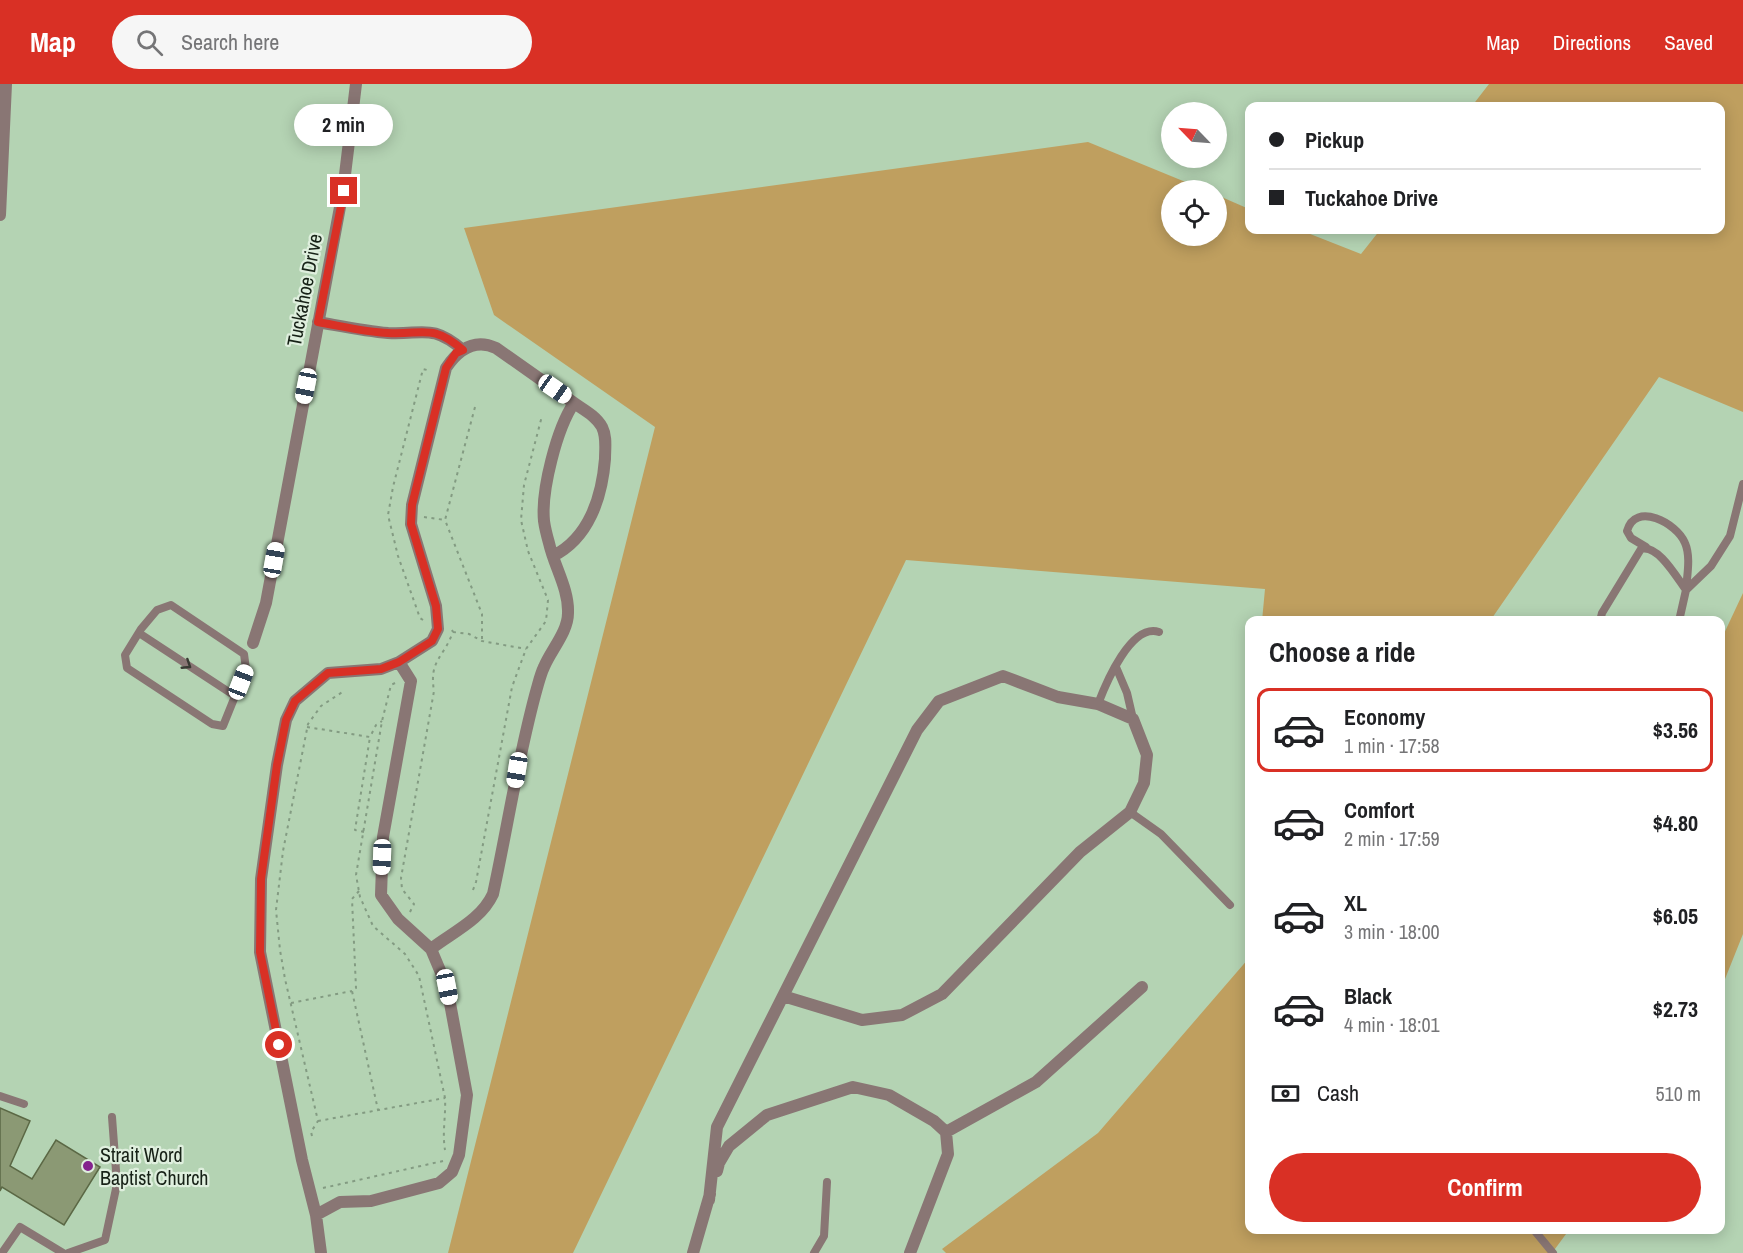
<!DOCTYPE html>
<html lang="en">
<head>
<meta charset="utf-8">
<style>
	:root { --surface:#fff; --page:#f6f6f6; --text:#202124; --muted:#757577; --line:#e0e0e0; --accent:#d93025 }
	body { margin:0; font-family:"Archivo Narrow",sans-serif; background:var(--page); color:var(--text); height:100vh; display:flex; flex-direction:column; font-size:22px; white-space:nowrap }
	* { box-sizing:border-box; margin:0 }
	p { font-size:20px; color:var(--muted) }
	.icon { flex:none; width:33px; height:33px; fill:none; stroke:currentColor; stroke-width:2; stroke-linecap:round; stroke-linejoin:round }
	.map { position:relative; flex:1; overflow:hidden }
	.side { position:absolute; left:1245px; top:532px; width:480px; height:618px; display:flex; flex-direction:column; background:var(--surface); border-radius:12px; box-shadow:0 3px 15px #0003 }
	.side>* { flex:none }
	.top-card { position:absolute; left:1245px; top:18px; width:480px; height:132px; border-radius:12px; box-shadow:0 3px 15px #0003; display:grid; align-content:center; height:132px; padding:0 24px; background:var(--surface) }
	.needle { width:39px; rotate:295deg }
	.buttons { position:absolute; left:1161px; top:18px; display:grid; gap:12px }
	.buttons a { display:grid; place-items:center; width:66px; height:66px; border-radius:50%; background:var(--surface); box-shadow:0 3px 15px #0003; font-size:30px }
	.end { position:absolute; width:27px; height:27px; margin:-14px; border:8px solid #d93025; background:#fff; box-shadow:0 0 0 3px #fff }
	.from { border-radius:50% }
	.bubble { position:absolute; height:42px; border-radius:21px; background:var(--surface); box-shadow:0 3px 15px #0003; font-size:20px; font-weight:700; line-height:42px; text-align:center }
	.car { position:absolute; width:18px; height:36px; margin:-18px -9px; border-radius:8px; box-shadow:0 0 4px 2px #0007; background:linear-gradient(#fff 24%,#345 0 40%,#fff 0 76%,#345 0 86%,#fff 0) }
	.top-card b { display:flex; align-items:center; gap:21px; height:57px; font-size:22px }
	.top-card b+b { border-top:2px solid var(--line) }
	.top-card i { width:15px; height:15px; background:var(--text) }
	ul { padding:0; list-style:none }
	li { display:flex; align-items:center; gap:18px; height:84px; margin:0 12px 9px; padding:0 12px; border:3px solid transparent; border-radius:12px }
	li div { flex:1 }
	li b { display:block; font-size:22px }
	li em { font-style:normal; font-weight:700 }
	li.on { border-color:var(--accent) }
	li>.icon { width:54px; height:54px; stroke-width:1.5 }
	h2 { padding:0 24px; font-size:27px; line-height:72px }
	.pay { display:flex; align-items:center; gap:15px; height:66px; padding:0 24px; font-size:22px }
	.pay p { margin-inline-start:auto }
	.primary-button { display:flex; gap:12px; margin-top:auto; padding:12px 24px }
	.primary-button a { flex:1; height:69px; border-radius:36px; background:var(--accent); color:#fff; font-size:24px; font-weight:700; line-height:69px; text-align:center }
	header { display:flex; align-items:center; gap:36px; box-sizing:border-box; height:84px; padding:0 30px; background:var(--accent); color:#fff }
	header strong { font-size:28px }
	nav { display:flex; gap:33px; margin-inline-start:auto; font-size:21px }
	.search { width:420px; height:54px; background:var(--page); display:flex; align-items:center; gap:15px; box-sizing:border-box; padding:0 21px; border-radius:33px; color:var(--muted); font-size:22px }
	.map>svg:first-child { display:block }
	.green { fill:#bf9f5f }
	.building { fill:#8b9974; stroke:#5b6845; stroke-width:1.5 }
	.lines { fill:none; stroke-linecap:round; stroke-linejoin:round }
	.path { stroke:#839b82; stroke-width:2; stroke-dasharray:3 4.5; stroke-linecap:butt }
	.lane { stroke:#897674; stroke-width:8 }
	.street { stroke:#897674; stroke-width:12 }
	.oneway { stroke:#393b33 }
	.route { stroke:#d93025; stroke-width:8 }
	.poi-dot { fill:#84238d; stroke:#dfefde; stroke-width:2 }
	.labels { text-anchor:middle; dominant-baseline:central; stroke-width:4.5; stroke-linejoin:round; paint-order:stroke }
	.street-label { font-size:20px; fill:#172217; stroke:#dfefde }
	.poi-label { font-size:20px; fill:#172217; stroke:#dfefde; text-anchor:start }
</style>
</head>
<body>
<header>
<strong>Map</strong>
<div class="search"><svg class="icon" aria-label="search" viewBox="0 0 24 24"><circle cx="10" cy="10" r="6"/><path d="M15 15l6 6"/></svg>Search here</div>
<nav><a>Map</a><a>Directions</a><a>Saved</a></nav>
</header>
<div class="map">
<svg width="1743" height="1169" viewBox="0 0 1743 1169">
	<rect width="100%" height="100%" fill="#b4d3b3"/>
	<path class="green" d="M1489,0H1743V328L1659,293L1490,537H1262L1265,505L906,476L573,1169H448L655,343L494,231L464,144L1088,58L1205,106H1172V152H1216L1217,111L1249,125L1250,146H1300L1361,170L1380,146H1720V22H1472Z
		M1743,509V850L1721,905V556Z
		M1249,874L1250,1146H1569L1552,1169H946L942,1165L1098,1049Z"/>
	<path class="building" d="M0,1024L30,1037L10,1082L32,1095L56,1056L100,1083L64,1141L2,1103L0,1107Z"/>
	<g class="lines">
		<path class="path" d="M475,323L445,436L482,530V557
			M424,433L445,436
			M423,536L420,534L398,472L388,431L393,403L423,285L431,287
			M453,548L469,550L482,557L526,565
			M395,599L391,601L382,637L356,791L360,813L373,842L405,870L419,892L445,1014C446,1032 442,1048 445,1066
			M307,643L370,653L376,641L382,637
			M364,748L355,746L370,653
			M473,806L476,798L512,603L526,565L546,537L548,516L528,467L521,436L524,401L542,332
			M359,807L352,815L356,904L352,907L378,1026
			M410,828L414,820L402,805L401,794L434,607C429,576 443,575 453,548L452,546
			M291,919L352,907
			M318,1037L445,1014
			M312,1052L311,1048L318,1037L285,895L280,866L276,826L283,767L308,640L321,622L344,607
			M323,1104L443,1077"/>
		<path class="lane" d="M1646,463L1631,454L1627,447C1635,417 1677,439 1685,459C1691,473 1687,491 1686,506
			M171,521L244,570L246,585L223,642L212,640L127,584L125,571L141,545L157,526Z
			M1600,537L1602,529L1641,465C1658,460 1677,494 1686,506
			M1679,537L1686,506L1711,482L1730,452L1743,400
			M139,549L235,612
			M1116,583L1127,609L1133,635
			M1098,620C1106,599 1131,539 1159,548
			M1130,728L1161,750L1230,821
			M0,1012L24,1020
			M1534,1146L1553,1169
			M2,1169L20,1143L63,1169
			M68,1169L105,1156L117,1100L112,1033
			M814,1169L824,1152L827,1098"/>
		<path class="street" d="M0,131L6,0
			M318,238C341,242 365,247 388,249C423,251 431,239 463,266
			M253,559L266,519L343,107L356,0
			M399,578L432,557L438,545L436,522L411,440L412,421L446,284C458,266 474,254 496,264L574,319
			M431,865C453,848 481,836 493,810C508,741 518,672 537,604C539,597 541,589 544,583C551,566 568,548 568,529C569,505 554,482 549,459C547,452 545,444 544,437C541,406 557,344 574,319C584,326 596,332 602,343C607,353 605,364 605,375C602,413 589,454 553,472
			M946,1048L1036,998L1142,903
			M717,1087L719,1079L729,1062L767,1031L853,1003L889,1011L934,1037L946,1048L948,1070L910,1169
			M709,1116L717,1043L917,646L939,617L1003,592L1058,613L1098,620L1133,635L1147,671L1144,699L1130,728L1080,768L942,910L902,931L862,936L783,912
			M316,1131L302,1076L260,868L261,795L277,681L286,636L295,617L328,589L381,585L399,578L411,597L383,753L381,811L398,835L431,865L447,903L467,1011L459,1071L452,1088L439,1099L371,1117L340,1118L316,1131L321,1169
			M693,1169L710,1110"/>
	</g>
	<defs><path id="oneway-chevron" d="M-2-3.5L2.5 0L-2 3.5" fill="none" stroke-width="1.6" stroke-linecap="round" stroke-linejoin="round" transform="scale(1.5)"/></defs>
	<use class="oneway" href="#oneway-chevron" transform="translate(187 581) rotate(33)"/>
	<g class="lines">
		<path class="route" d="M279,961L260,868L261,795L277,681L286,636L295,617L328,589L381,585L399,578L432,557L438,545L436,522L411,440L412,421L446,284L456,269L463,266C432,239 423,251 388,249C365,248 341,242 318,238L344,107"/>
	</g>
	<circle class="poi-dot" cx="88" cy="1082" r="6"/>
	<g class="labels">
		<g class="street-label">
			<text transform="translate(304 206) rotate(-79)">Tuckahoe Drive</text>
		</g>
		<g class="poi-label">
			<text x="100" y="1070">Strait Word<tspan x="100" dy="23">Baptist Church</tspan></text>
		</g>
	</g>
</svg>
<div class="buttons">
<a><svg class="needle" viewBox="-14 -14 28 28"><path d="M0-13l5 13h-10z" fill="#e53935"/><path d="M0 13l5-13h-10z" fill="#757577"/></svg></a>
<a><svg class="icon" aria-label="locate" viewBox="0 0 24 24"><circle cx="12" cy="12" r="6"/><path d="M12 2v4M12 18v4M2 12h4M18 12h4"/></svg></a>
</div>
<i class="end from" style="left:279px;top:961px"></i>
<i class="end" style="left:344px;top:107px"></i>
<div class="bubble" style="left:294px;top:20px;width:99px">2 min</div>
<i class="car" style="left:306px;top:302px;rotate:191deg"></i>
<i class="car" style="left:555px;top:305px;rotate:125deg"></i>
<i class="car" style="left:274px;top:476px;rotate:10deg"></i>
<i class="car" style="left:241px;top:598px;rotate:21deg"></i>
<i class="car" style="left:517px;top:686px;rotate:189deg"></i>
<i class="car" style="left:382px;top:773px;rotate:182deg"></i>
<i class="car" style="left:447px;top:903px;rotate:169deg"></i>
<div class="top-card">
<b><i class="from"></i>Pickup</b>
<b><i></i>Tuckahoe Drive</b>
</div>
<section class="side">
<h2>Choose a ride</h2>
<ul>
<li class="on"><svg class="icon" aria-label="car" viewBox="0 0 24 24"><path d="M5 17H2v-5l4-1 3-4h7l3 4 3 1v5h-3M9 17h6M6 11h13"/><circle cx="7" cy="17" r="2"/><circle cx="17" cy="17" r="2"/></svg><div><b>Economy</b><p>1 min · 17:58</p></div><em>$3.56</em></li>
<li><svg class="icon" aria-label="car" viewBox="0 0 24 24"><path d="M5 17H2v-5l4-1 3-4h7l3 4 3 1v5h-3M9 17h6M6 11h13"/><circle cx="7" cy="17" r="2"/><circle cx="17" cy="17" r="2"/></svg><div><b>Comfort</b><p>2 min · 17:59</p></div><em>$4.80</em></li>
<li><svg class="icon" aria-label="car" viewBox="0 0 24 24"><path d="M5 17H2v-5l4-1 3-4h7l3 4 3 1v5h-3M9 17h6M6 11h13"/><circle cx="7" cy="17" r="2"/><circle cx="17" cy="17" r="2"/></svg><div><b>XL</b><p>3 min · 18:00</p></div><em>$6.05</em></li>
<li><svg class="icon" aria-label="car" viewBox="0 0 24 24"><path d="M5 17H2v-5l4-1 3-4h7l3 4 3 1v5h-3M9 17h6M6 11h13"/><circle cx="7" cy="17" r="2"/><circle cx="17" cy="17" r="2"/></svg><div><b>Black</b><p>4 min · 18:01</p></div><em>$2.73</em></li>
</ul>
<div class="pay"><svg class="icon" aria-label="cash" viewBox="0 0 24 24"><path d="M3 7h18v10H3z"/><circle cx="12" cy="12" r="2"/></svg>Cash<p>510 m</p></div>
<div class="primary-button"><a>Confirm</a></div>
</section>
</div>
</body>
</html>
